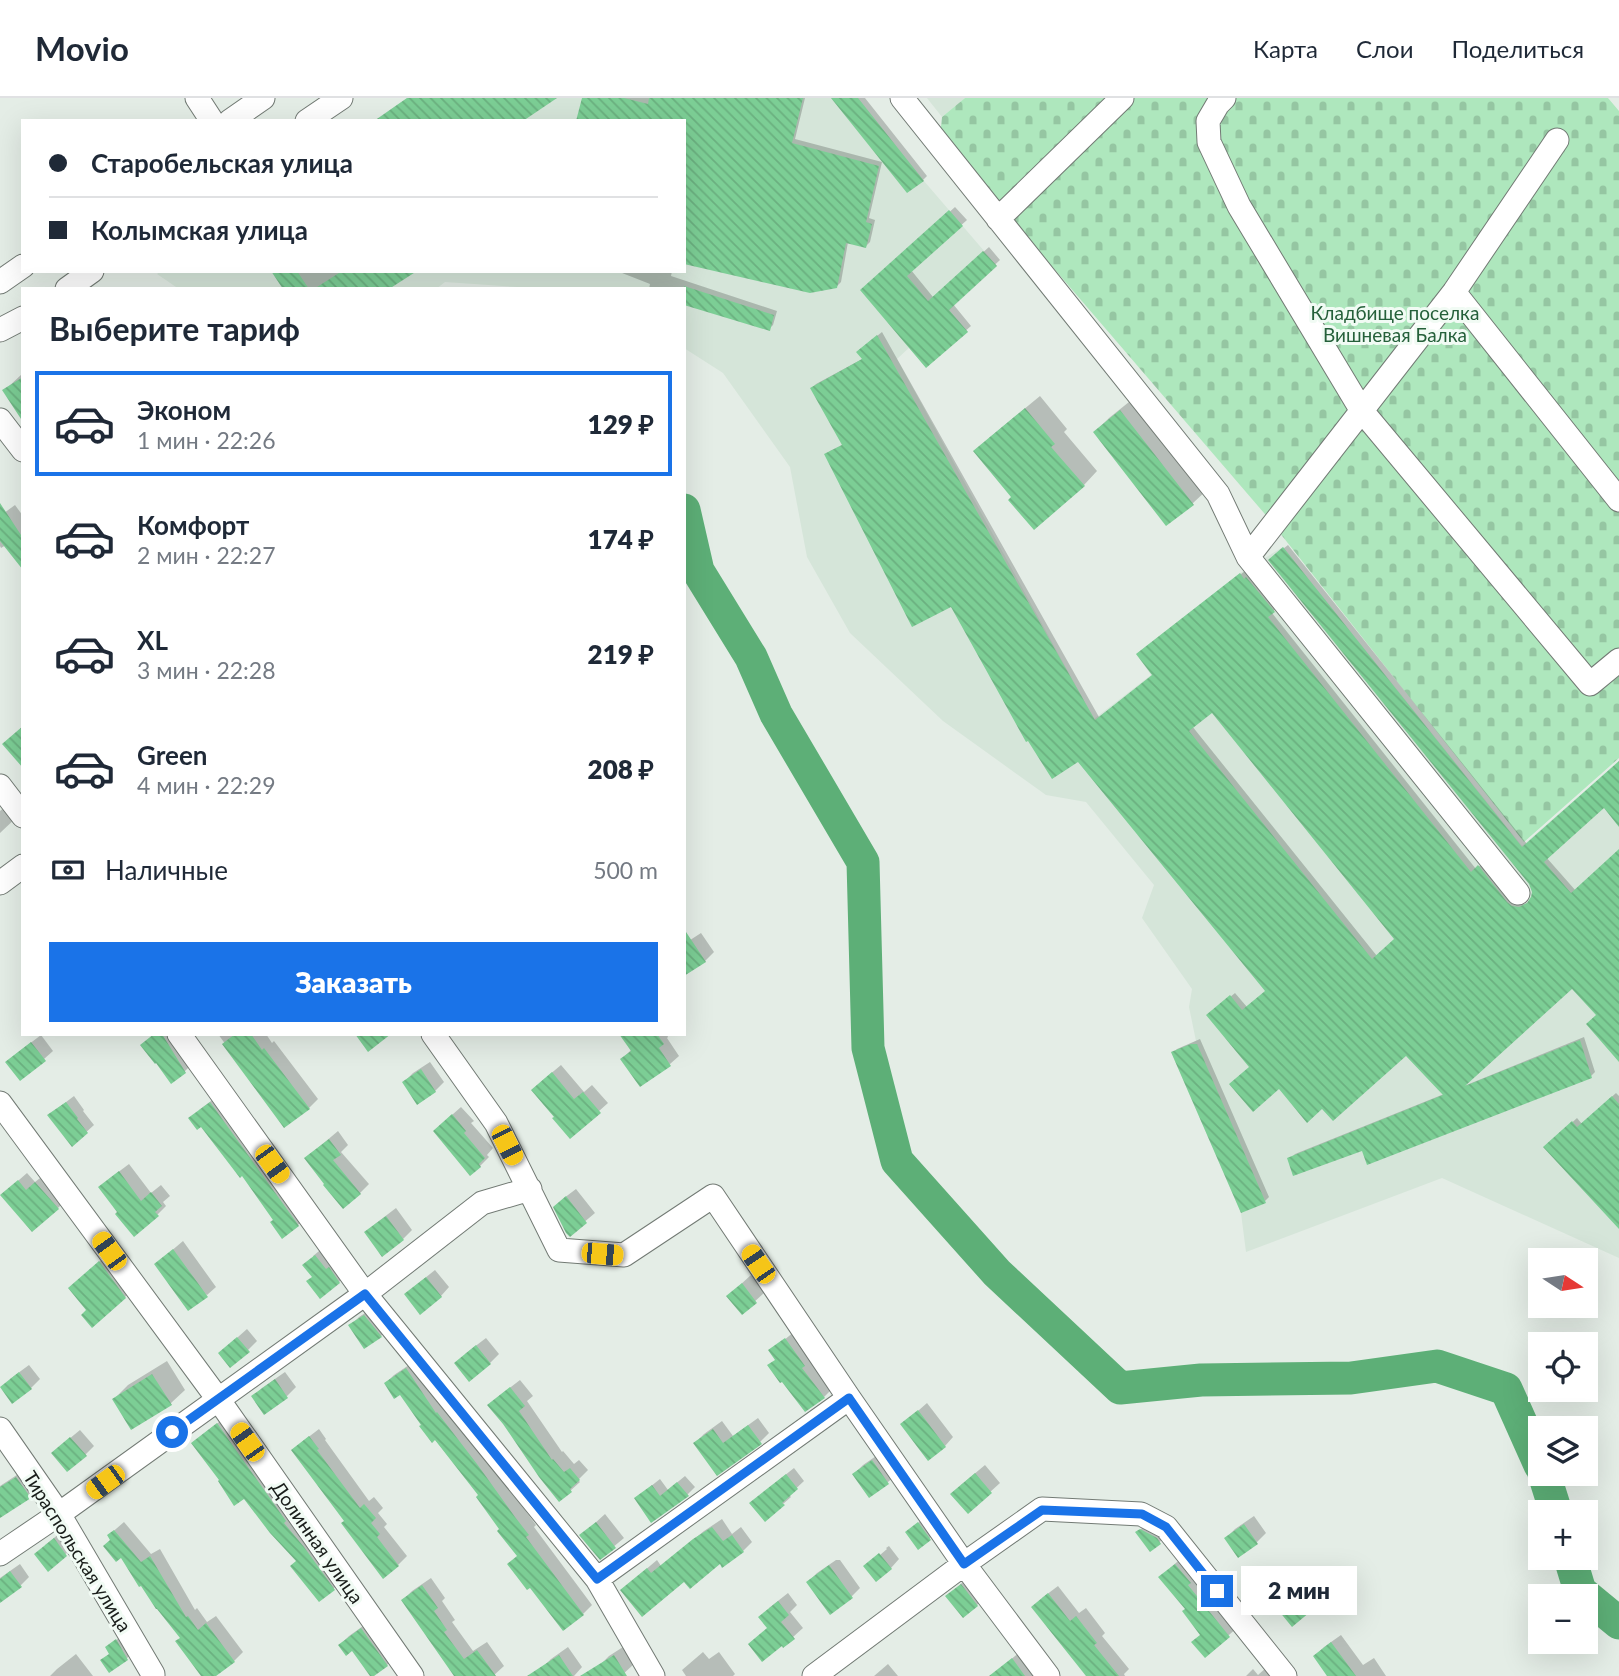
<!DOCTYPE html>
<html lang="ru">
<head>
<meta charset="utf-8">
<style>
	:root { --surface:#fff; --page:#f6f6f7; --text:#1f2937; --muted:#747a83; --line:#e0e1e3; --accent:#1a73e8 }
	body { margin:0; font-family:Lato,sans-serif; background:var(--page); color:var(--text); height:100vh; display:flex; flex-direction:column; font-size:26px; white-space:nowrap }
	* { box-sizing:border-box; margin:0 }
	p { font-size:23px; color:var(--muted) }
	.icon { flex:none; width:38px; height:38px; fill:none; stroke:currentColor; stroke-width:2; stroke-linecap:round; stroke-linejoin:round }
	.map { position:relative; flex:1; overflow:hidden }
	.drawer { position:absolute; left:21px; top:189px; width:665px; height:749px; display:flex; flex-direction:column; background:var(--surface); border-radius:0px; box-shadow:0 7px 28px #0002 }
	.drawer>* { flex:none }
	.banner { position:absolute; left:21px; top:21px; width:665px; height:154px; border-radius:0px; box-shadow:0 7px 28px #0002; display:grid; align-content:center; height:154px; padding:0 28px; background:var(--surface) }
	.needle { width:46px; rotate:102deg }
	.tools { position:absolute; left:1528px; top:1150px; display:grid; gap:14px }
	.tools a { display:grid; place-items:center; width:70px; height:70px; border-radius:0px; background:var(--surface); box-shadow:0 7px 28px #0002; font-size:35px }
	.end { position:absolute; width:32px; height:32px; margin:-16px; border:9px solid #1a73e8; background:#fff; box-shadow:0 0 0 4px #fff }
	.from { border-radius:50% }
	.bubble { position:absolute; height:49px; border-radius:0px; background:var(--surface); box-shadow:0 7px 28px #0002; font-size:23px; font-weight:800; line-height:49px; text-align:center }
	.car { position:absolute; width:21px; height:42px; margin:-21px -10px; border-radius:9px; box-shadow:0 0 5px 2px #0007; background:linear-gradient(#f5c518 24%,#345 0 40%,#f5c518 0 76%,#345 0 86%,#f5c518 0) }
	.banner b { display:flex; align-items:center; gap:24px; height:66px; font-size:26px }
	.banner b+b { border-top:2px solid var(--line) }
	.banner i { width:18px; height:18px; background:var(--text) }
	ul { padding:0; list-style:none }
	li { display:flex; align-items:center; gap:21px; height:105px; margin:0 14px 10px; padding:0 14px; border:4px solid transparent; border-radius:0px }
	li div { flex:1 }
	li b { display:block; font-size:26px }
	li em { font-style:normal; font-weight:800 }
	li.active { border-color:var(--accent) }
	li>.icon { width:63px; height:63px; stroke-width:1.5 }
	h2 { padding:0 28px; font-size:32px; line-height:84px }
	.pay { display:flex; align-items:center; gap:18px; height:77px; padding:0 28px; font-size:26px }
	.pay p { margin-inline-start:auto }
	.cta { display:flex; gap:14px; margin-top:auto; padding:14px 28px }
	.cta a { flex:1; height:80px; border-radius:0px; background:var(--accent); color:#fff; font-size:28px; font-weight:800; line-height:80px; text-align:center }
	header { display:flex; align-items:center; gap:42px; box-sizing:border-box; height:98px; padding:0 35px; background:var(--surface); border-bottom:2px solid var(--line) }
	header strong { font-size:33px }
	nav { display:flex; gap:38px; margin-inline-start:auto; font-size:24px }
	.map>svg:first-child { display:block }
	.built { fill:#d5e5d9 }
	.cemetery { fill:url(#cemetery-stones) }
	.shadow { fill:#0003; fill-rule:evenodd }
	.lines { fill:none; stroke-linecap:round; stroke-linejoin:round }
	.river { stroke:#5daf77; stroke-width:33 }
	.building { fill:url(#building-back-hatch); fill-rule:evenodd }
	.minor-casing { stroke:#727a74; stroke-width:25 }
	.minor { stroke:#fff; stroke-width:23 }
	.route { stroke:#1a73e8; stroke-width:9 }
	.labels { text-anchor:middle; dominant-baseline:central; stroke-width:6; stroke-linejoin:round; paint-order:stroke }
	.park-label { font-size:19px; fill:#25603a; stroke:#f1fbf4 }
	.street-label { font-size:19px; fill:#191d1a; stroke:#f1fbf4 }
</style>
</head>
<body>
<header>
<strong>Movio</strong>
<nav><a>Карта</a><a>Слои</a><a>Поделиться</a></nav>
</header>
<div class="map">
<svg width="1619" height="1578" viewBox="0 0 1619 1578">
	<defs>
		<pattern id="cemetery-stones" width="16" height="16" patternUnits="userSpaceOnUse" patternTransform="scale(1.75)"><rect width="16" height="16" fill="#aee7bd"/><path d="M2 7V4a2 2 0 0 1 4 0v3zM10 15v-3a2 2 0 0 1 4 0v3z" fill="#95c6a2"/></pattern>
		<pattern id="building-back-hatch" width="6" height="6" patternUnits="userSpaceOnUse" patternTransform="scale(1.75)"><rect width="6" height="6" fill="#7cce95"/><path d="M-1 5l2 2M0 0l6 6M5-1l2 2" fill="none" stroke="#6bb080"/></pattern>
	</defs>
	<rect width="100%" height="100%" fill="#e4ede6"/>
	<path class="built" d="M407,0H858L924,83L997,168L897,261L1094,621L1151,577L1136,556L1240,475L1283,449L1522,748L1619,663V1160L1442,1080L1246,1154L1241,1115L1171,954L1196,943L1189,909L1192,891L1142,820L1154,787L1086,704L1046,697L943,623L850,535L807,459L790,369L723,275L684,250V191H526L517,189L445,184L436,191H179L157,176L161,173H684V23H374Z
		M927,0H965L942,19Z"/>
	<path class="cemetery" d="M965,0H1608L1619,13V660L1524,744L1264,415L940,38L942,19Z"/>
	<path class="shadow" d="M584,0H805L795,41L882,64L869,120L875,122L870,144L866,148L848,144L841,184L836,189L684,23Z
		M834,0H865L927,78L923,82Z
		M955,109L967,122L911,172L933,199L989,149L1000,162L953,206L971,228L926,267L862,192Z
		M273,173H413L385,191H285Z
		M617,173H672L671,178L777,213L773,227L769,231L684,191H649L650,186Z
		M882,234L1099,619L1154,577L1142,553L1245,473L1277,509L1272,515L1476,771L1483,765L1517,804L1525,806L1531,803L1534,793L1530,785L1274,458L1288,447L1527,746L1619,665V726L1604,707L1546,759L1576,793L1619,753V961L1599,917L1572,888L1464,988L1584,939L1595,974L1591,978L1363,1051L1291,1060L1295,1056L1444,996L1406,956L1323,1008L1279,989L1251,969L1212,914L1235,895L1247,909L1267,893L826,357L830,353L844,346L812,290L816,286L864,260L862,250ZM1212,613L1396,841L1377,858L1192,628Z
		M23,275V320L5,292Z
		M1040,298L1067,331L1064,334L1097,373L1084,387L1013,399L989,340Z
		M1134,300L1207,392L1193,405L1167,426L1095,334L1109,320Z
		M15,407L23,418V469L6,447L1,450L0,448V418Z
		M8,706L18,718L0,735V713Z
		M701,835L714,854L705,863L684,846Z
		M154,936H176L194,964L185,973L171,983L142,947Z
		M218,936H266L272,945L274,943L318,1001L309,1010L285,1028Z
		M621,936H667L668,939L667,940L679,958L670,966L622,961L632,951Z
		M41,937L53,953L44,961L16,956Z
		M1200,941L1269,1099L1265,1103L1173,955L1177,951Z
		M430,964L444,984L435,993L404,984L413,975Z
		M561,967L584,994L592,987L608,1005L570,1039L542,983Z
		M1616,995L1619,998V1118L1546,1049L1577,1020L1582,1026Z
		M219,997L306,1119L298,1127L275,1122L199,1012Z
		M74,998L84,1012L83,1013L94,1027L72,1047L49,1017Z
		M461,1009L474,1023L471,1025L493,1050L487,1057L489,1059L480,1068L444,1024Z
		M338,1033L348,1047L341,1054L369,1086L360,1095L306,1060Z
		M129,1066L151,1095L161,1087L170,1098L163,1104L166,1108L157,1117L109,1081Z
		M27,1075L35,1084L44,1077L67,1101L58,1110L11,1089Z
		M576,1091L595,1115L570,1136L564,1100Z
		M396,1110L412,1132L403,1141L366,1134L375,1126Z
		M183,1143L216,1189L207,1197L156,1166Z
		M324,1149L348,1175L339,1184L313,1179V1158Z
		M109,1155L134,1190L125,1199L88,1212L79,1182Z
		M435,1172L449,1189L441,1198L415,1188Z
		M751,1177L765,1194L742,1215L728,1198Z
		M374,1209L390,1229L381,1238L350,1228L359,1219Z
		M247,1231L257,1243L248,1252L229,1247Z
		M795,1233L833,1290L824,1299L777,1261L771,1253Z
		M486,1240L499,1256L490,1265L465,1256Z
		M167,1263L185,1292L171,1305L114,1301L128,1287Z
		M415,1263L536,1427L534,1429L592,1507L583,1516L518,1457L480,1397L423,1327L401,1294L386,1285L394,1277Z
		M29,1267L40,1281L31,1290L10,1281Z
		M285,1274L296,1289L287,1298L253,1299L262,1290Z
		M520,1282L533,1298L527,1303L562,1354L563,1353L574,1366L579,1362L588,1372L578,1382L580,1384L560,1402L498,1299Z
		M927,1305L953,1339L945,1348L902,1327Z
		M227,1318L342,1482L333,1491L298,1463L202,1337Z
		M758,1320L769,1335L760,1344L717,1375L695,1345L704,1336L722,1323L733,1338Z
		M319,1331L326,1341L325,1342L369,1403L374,1399L383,1410L378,1415L387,1426L384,1429L407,1458L398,1467L346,1423L302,1344Z
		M80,1332L94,1348L85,1357L63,1346Z
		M882,1354L897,1376L888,1384L870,1398L854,1376L863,1367Z
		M985,1367L1000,1385L968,1414L961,1387Z
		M794,1370L804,1383L789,1397L791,1399L783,1406L765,1421L759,1398Z
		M26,1371L38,1389L29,1398L0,1418V1388Z
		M685,1378L695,1389L687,1397L636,1400L660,1381L668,1392Z
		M605,1416L624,1440L600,1460L582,1437Z
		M927,1417L938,1432L929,1441L907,1435Z
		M1254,1418L1266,1435L1257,1444L1238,1457L1226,1440L1235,1431Z
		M722,1421L732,1436L741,1429L752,1444L743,1453L685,1482L631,1484L657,1462L661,1468L704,1433Z
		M124,1424L151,1456L160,1451L195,1512L197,1510L207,1524L216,1518L243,1554L234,1563L213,1578H203L182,1539L109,1437Z
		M1146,1426L1169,1436L1150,1452L1137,1435Z
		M64,1432L75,1448L48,1471L45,1447Z
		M889,1448L899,1461L891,1470L873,1463L887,1451L886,1450Z
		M1184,1458L1238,1529L1205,1558L1202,1536L1187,1511L1170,1470Z
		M836,1462H840L860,1490L851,1499L808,1484L817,1475Z
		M20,1466L29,1479L20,1488L0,1503V1480Z
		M970,1478L986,1498L977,1507L947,1498Z
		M431,1480L445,1500L442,1503L455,1522L452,1524L473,1553L487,1544L504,1568L493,1578H456L403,1502L412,1493Z
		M1302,1484L1317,1503L1292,1526L1285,1498Z
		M1058,1488L1079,1515L1086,1510L1105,1535L1102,1538L1129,1571L1124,1576L1125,1578H1089L1042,1500Z
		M788,1495L797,1507L790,1514L803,1530L783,1548L769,1529V1510Z
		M370,1523L396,1558L387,1567L353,1551L340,1547L349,1538Z
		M126,1534L136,1551L127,1560L109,1573L111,1555L107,1550Z
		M1341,1537L1363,1567L1374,1560L1386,1578H1329L1315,1558L1324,1549Z
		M568,1549L582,1569L574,1578H547L542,1570L551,1561Z
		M623,1549L634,1566L621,1578H608L600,1567L609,1558Z
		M1021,1553L1040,1578H995L1003,1568Z
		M703,1554L709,1561L719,1554L735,1576L733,1578H686L682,1572Z
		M76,1556L93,1578H50L57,1571Z
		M888,1566L898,1578H874Z
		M1268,1568L1275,1578H1246L1253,1571L1258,1577Z"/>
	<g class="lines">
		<path class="river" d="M684,412L698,473L751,559L776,616L863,764L868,950L897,1063L997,1175L1120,1290L1201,1282L1351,1280L1437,1268L1506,1291L1540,1367
			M1544,1376L1556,1414
			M1570,1460L1580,1493L1619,1525"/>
	</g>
	<path class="building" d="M407,0H557L523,23H374Z
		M582,0H624L648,6L649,0H803L792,45L879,68L866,124L872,126L866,150L846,145L837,190L810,195L684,166V23H576Z
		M831,0H858L924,83L907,95Z
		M949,112L963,128L907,178L928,203L983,153L997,168L949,212L968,234L926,270L860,192Z
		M271,173H297L309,191H283Z
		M342,173H417L389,191H314Z
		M684,188L774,217L770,233L684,207Z
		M877,237L1095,622L1152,577L1136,556L1240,475L1244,481L1246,479L1275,514L1268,519L1471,774L1478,767L1507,804L1512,808L1519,809L1527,805L1531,799L1532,794L1529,786L1268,462L1283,449L1522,749L1619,663V729L1604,710L1544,764L1571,795L1619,751V964L1586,926L1596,917L1572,891L1465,988L1580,942L1592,980L1367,1067L1362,1053L1293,1078L1287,1060L1443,997L1406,958L1333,1023L1322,1011L1307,1025L1279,991L1253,1014L1229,986L1249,969L1206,917L1230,897L1242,912L1265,893L1078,664L1052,681L1028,643L1026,644L951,509L912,529L824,356L842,347L810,290L862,261L856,254ZM1212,615L1394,841L1372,861L1189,633Z
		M23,279V324L2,292Z
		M1025,310L1055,346L1051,349L1085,388L1034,432L1008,402L1011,399L973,353Z
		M1120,312L1194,407L1166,428L1093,334Z
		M0,405L23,440V472L0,443Z
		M23,628V670L2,646Z
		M684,831L706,864L684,878Z
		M154,936H162L186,975L171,986L156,965L155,966L140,947Z
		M235,936H251L262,952L264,950L310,1011L284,1030L222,946Z
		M355,936H391L368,954Z
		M619,936H657L664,946L659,950L671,968L640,989L620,961L631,953Z
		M31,944L46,963L20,983L5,964Z
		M1191,946H1197L1266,1105L1241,1115L1171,954Z
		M421,971L436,994L417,1007L402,984Z
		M552,974L574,1001L583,994L601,1015L570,1041L552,1020L554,1019L531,992Z
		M1612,998L1619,1006V1131L1543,1049L1572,1023L1577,1029Z
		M66,1004L78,1020L77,1021L88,1035L72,1049L47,1017Z
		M210,1004L299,1128L282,1141L270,1124L273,1122L242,1078L240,1080L201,1029L197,1032L188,1020Z
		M452,1016L466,1033L464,1035L485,1060L479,1066L481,1069L470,1078L433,1033Z
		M329,1041L341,1057L333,1062L361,1096L343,1111L323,1087L324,1086L304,1060Z
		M119,1073L141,1103L151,1094L162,1108L155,1114L159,1118L134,1139L115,1116L117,1114L98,1089Z
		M18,1082L26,1092L35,1084L59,1111L32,1134L0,1097Z
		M566,1098L587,1125L570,1139L566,1135L553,1109Z
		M386,1118L404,1142L382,1159L364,1134Z
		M173,1151L208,1199L188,1213L154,1166Z
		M315,1157L326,1171L329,1169L340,1185L320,1201L306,1183L312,1179L302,1167Z
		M99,1163L126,1200L92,1230L81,1217L86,1212L68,1190Z
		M426,1179L442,1199L420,1217L404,1196Z
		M742,1185L757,1205L742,1217L726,1198Z
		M364,1217L382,1239L364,1251L348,1227Z
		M237,1239L250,1254L230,1270L218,1255Z
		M785,1240L805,1268L802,1270L825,1300L805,1314L782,1284L780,1285L767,1267L775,1262L768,1252Z
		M476,1247L491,1266L469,1284L454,1265Z
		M406,1270L436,1315L437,1314L477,1366L515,1419L529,1437L526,1439L584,1517L563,1533L530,1490L527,1492L507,1466L517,1458L497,1433L499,1431L476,1399L478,1397L435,1342L432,1345L419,1328L421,1327L400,1297L394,1301L384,1285Z
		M19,1274L32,1291L12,1306L0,1289Z
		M152,1276L172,1307L131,1332L112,1301Z
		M275,1281L288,1300L264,1317L251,1298Z
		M510,1289L525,1308L519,1313L552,1362L553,1361L564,1374L570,1370L580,1382L570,1391L572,1394L559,1404L539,1379L503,1326L487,1307Z
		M918,1312L946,1349L928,1363L900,1326Z
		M217,1325L286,1423L284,1425L304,1449L335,1492L319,1504L290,1468L296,1463L270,1435L244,1401L234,1408L218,1383L219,1382L191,1345Z
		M748,1327L762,1346L717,1378L693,1345L713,1331L723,1345Z
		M309,1338L319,1351L317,1352L360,1410L364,1406L376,1420L371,1425L380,1436L377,1439L399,1468L383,1481L341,1425L344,1423L291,1352Z
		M70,1339L87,1358L67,1374L51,1355Z
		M872,1362L889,1386L869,1400L852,1376Z
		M975,1375L992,1395L968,1416L950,1396Z
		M786,1376L798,1391L782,1405L785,1407L765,1424L749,1405Z
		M16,1379L31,1400L0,1420V1389Z
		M677,1384L689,1398L651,1425L634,1400L652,1387L660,1398Z
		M596,1424L616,1450L600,1462L579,1437Z
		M918,1424L931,1442L918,1452L905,1434Z
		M1244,1426L1258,1446L1238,1460L1224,1440Z
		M712,1429L723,1443L732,1437L744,1454L722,1470L720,1466L690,1491L684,1484L642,1519L620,1492L647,1470L651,1475L693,1441Z
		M1140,1431L1157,1440L1161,1446L1150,1454L1135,1434Z
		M114,1432L141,1464L150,1458L186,1519L188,1518L198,1532L206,1525L235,1564L216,1578H201L175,1543L180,1540L157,1511H156L141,1488L139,1489L121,1460L116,1464L103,1448L110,1442L107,1437Z
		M54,1440L67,1458L48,1474L34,1456Z
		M879,1455L892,1471L876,1484L863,1468Z
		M1175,1466L1191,1485L1188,1487L1230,1539L1205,1560L1191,1544L1200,1537L1182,1513L1185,1511L1158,1479Z
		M829,1467L853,1500L830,1517L806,1484Z
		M10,1473L22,1489L0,1505V1481Z
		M961,1486L978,1508L963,1520L945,1498Z
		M422,1487L438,1510L434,1513L447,1532L444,1534L464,1561L477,1552L496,1578H454L401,1502Z
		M1292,1492L1310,1514L1292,1529L1274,1507Z
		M1048,1495L1070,1523L1076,1518L1097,1545L1094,1547L1119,1578H1086L1031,1509Z
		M778,1503L789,1517L781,1524L795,1541L783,1550L782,1548L762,1564L748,1546L767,1530L758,1519Z
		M361,1530L388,1568L374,1578H370L352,1553L346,1558L338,1547Z
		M116,1541L128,1562L109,1575L100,1562L109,1556L105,1549Z
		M1331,1544L1356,1578H1327L1313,1558Z
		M559,1557L573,1578H527Z
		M614,1557L627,1578H580Z
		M1012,1560L1025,1578H989Z"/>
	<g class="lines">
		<g class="minor-casing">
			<path id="minor" d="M197,0L212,23
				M902,0L1218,396L1248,459L1518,795
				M1224,0L1218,6L1208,23L1209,44L1239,108L1362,313L1590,586L1619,562
				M230,23L263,0
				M307,23L341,0
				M998,121L1122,0
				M0,184L23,168
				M67,191L92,173
				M1454,194L1619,402
				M0,232L23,220
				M0,322L23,352
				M1248,459L1454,194L1557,42
				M0,688L23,718
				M0,785L23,768
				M179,936L365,1196L597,1481L653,1578
				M433,936L496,1025L559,1152L624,1157L713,1098L849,1300L964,1466L1048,1578
				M0,1005L218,1301L412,1578
				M0,1331L59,1416L153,1576V1578
				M0,1456L59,1416L365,1196L482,1105L530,1091
				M597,1481L849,1300
				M814,1578L964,1466L1042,1411L1141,1416L1166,1429L1285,1578"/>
		</g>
		<use href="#minor" class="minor"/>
	</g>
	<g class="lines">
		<path class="route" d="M172,1334L365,1196L597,1481L849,1300L964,1466L1042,1412L1142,1416L1166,1429L1217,1493"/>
	</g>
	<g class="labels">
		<g class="park-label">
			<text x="1395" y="214">Кладбище поселка<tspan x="1395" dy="22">Вишневая Балка</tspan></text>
		</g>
		<g class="street-label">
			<text transform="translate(318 1444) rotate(55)">Долинная улица</text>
			<text transform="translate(78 1453) rotate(58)">Тираспольская улица</text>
		</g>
	</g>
</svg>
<div class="tools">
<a><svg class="needle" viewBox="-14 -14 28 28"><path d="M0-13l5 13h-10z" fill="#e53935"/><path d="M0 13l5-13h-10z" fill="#747a83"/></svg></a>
<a><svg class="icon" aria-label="locate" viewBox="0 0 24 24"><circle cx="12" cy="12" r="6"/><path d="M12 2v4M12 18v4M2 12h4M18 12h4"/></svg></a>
<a><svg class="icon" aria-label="layers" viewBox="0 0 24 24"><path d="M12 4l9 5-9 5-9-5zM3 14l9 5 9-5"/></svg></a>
<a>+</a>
<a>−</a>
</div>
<i class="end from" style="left:172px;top:1334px"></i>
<i class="end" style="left:1217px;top:1493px"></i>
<div class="bubble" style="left:1241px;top:1468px;width:116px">2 мин</div>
<i class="car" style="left:507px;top:1047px;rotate:153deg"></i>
<i class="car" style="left:272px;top:1066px;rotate:144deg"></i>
<i class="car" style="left:109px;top:1153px;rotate:324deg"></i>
<i class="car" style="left:602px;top:1156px;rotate:95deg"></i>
<i class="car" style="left:758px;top:1166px;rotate:326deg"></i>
<i class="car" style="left:247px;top:1344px;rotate:325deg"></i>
<i class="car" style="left:105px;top:1384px;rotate:234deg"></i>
<div class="banner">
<b><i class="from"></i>Старобельская улица</b>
<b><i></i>Колымская улица</b>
</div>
<section class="drawer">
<h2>Выберите тариф</h2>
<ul>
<li class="active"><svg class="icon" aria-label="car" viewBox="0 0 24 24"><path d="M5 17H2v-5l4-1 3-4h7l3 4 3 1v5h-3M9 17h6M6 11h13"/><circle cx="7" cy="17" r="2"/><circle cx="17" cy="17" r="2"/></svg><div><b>Эконом</b><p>1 мин · 22:26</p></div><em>129 ₽</em></li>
<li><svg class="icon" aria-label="car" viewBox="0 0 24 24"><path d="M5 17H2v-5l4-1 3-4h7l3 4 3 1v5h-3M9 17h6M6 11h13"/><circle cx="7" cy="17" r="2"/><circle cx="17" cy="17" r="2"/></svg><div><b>Комфорт</b><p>2 мин · 22:27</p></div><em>174 ₽</em></li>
<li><svg class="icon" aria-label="car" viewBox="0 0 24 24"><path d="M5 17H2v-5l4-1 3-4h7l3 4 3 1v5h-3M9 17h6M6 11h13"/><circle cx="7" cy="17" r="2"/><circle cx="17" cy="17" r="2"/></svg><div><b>XL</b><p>3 мин · 22:28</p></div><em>219 ₽</em></li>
<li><svg class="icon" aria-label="car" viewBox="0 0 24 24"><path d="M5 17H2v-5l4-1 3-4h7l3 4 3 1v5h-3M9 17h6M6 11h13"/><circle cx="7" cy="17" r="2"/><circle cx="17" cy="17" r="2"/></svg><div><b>Green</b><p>4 мин · 22:29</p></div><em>208 ₽</em></li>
</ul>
<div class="pay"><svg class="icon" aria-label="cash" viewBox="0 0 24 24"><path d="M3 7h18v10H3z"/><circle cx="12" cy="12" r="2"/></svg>Наличные<p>500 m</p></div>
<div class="cta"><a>Заказать</a></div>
</section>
</div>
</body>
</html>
